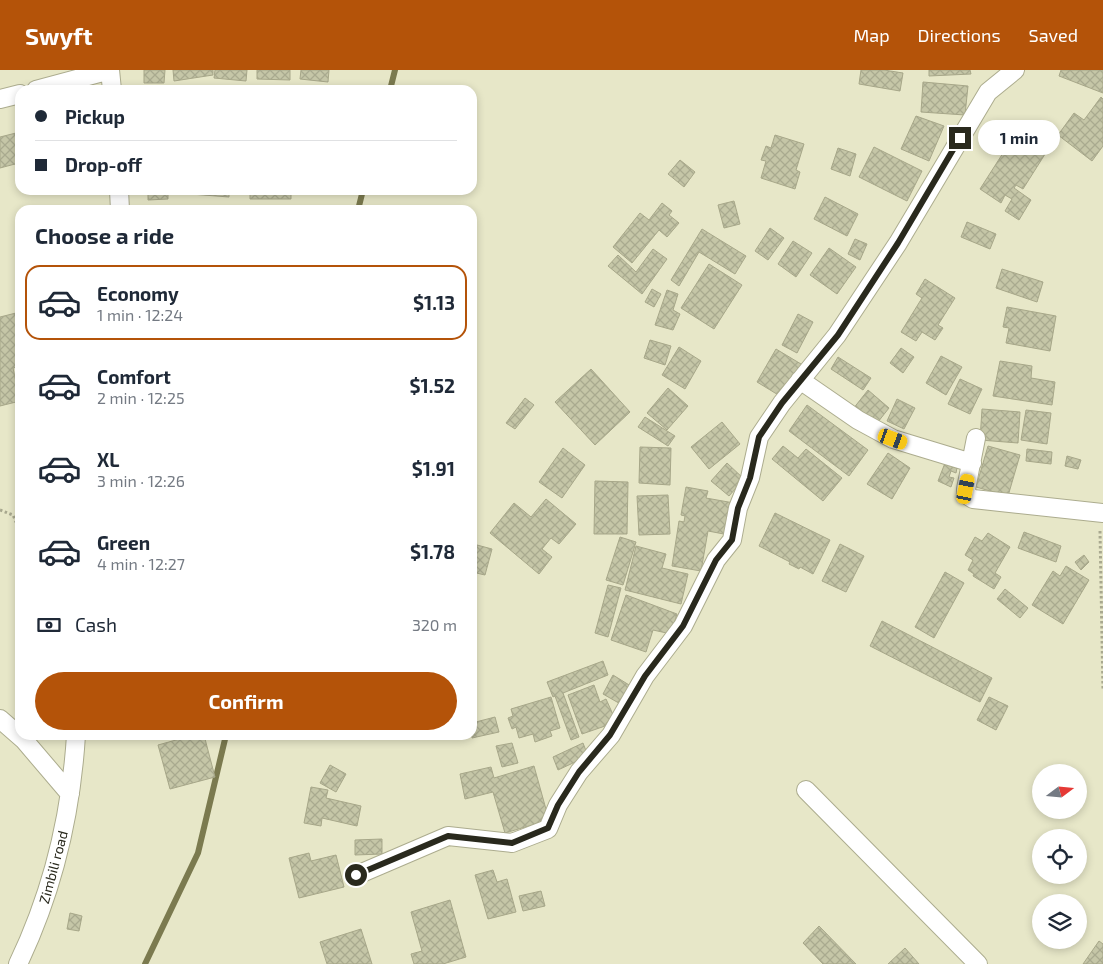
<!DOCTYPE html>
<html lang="en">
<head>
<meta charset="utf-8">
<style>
	:root { --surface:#fff; --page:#f2f2f3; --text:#1f2937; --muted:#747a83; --line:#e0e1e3; --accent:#b45309 }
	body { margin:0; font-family:"Exo 2",sans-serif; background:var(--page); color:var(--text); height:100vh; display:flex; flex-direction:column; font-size:19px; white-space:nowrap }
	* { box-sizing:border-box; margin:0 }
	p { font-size:16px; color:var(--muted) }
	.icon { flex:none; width:28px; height:28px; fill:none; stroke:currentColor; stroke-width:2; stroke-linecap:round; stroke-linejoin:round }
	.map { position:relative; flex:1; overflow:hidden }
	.drawer { position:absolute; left:15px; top:135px; width:462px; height:535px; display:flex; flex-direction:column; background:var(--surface); border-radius:15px; box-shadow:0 2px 8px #0003 }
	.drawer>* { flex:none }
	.top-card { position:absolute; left:15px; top:15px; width:462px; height:110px; border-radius:15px; box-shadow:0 2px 8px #0003; display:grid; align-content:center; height:110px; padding:0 20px; background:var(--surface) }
	.needle { width:32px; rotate:74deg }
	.tools { position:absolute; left:1032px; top:694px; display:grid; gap:10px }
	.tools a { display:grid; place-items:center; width:55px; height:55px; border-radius:50%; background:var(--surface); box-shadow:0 2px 8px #0003; font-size:25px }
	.end { position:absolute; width:22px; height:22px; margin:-11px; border:6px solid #29291d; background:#fff; box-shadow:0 0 0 2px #fff }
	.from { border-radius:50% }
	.bubble { position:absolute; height:35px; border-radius:18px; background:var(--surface); box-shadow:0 2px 8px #0003; font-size:16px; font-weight:700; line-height:35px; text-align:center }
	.car { position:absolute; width:15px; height:30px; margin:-15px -8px; border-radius:6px; box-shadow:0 0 4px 1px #0007; background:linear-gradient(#f5c518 24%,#345 0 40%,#f5c518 0 76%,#345 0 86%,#f5c518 0) }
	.top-card b { display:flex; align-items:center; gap:18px; height:48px; font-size:19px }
	.top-card b+b { border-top:1px solid var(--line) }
	.top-card i { width:12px; height:12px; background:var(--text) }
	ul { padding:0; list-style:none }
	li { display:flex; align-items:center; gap:15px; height:75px; margin:0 10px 8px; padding:0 10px; border:2px solid transparent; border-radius:15px }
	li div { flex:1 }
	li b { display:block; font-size:19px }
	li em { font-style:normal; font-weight:700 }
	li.active { border-color:var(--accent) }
	li>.icon { width:45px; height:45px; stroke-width:1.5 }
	h2 { padding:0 20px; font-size:22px; line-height:60px }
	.pay { display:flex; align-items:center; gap:12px; height:55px; padding:0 20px; font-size:19px }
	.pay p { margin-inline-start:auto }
	.button { display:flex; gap:10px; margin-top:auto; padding:10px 20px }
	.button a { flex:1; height:58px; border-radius:30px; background:var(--accent); color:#fff; font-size:20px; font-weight:700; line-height:58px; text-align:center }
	header { display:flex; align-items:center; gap:30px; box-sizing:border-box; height:70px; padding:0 25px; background:var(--accent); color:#fff }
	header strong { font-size:24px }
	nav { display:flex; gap:28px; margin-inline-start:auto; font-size:18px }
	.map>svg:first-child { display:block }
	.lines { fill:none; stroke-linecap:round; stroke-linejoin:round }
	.stream { stroke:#7b7a4f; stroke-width:6 }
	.building { fill:url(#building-cross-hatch); stroke:#a7a789 }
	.street-casing { stroke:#acac8e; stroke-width:20 }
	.path { stroke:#a8a88f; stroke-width:3; stroke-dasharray:2.5 2.5; stroke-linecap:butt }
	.street { stroke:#fff; stroke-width:18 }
	.route { stroke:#29291d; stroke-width:6 }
	.labels { text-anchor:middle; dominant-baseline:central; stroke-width:4; stroke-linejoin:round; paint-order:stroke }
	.street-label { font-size:14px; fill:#29291d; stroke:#fff }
</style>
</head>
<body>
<header>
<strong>Swyft</strong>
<nav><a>Map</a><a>Directions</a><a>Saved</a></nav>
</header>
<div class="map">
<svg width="1103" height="894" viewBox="0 0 1103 894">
	<defs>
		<pattern id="building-cross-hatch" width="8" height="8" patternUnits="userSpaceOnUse" patternTransform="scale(1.25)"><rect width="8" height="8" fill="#c5c6a7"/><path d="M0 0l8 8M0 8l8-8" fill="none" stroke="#a9aa8f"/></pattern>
	</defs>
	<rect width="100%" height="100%" fill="#e7e7c8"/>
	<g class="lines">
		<path class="stream" d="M390,20L395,0
			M358,140L363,120
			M145,894L198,783L226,665"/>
	</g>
	<path class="building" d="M144,0H165L164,13H144Z
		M173,0H213V5L174,11Z
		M215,0H247L246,11L214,8Z
		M257,0H290V10L257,9Z
		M301,0H329L328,12L300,9Z
		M861,0H884L903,3L900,21L859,14Z
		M929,0H970L971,4L929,6Z
		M1061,0H1103V23L1059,6Z
		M923,12L968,16L965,45L921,42Z
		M1101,27L1103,29V76L1092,91L1058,65L1074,43L1084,50Z
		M916,46L944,56L929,91L901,79Z
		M16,63L20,75V103H18L15,94L0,98V67Z
		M775,65L804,74L796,100L800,102L795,119L761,108L766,91L761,90L766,76L771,78Z
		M1027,68L1047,81L1023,119L1016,115L1014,118L1031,130L1019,150L1005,141L1012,129L1005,125L1001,133L980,119L1012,69L1023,75Z
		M874,77L922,101L907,131L859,107Z
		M838,78L856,84L850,106L831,99Z
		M680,90L695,102L684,117L668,104Z
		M148,120H168V129L148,130Z
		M178,120H229V127L178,123Z
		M250,120H291V129H250Z
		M825,127L858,144L847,166L814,149Z
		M734,131L740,154L724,158L718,135Z
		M662,133L672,141L669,145L679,153L667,167L659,160L632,193L613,177L640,143L649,150Z
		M967,152L996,164L990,179L961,167Z
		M770,158L784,168L768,190L755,181Z
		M702,159L746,186L735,204L699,182L679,216L671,210Z
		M855,169L867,174L860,190L848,184Z
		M793,171L812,183L796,207L778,194Z
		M829,178L856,197L837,224L810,205Z
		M653,179L667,189L642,224L608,196L618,185L636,202Z
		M709,194L742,215L714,259L681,238Z
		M1002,199L1043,212L1037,232L996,218Z
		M925,209L955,228L938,255L943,258L935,270L922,262L916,271L901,262L922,228L916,224Z
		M652,219L661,224L654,237L645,232Z
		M667,220L678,224L673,240L680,244L673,260L655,255Z
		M1007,237L1056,246L1050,281L1006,273L1009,258L1003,257Z
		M20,242V296L13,298L20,331L0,336V247Z
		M798,244L813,252L797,283L782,275Z
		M650,270L671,276L665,295L644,288Z
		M679,277L701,291L685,319L662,305Z
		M901,278L914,287L903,303L890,293Z
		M776,279L806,297L780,326L757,312Z
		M941,286L962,297L946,325L926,313Z
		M838,287L871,308L863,320L831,299Z
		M1000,291L1032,296L1031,308L1055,312L1052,335L993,326Z
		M591,299L630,342L595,375L555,332Z
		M960,309L982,319L970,344L948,334Z
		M668,318L688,336L667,360L647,343Z
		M868,320L889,338L874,357L853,339Z
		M525,328L534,335L515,359L506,353Z
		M897,329L915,338L904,359L887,351Z
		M807,335L868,380L849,406L789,361Z
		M982,339L1020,342L1018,373L980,370Z
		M1026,340L1051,343L1047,374L1021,370Z
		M645,347L675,366L668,376L638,357Z
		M722,352L740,374L709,399L691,377Z
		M783,376L798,388L806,379L842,408L823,431L772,389Z
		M988,376L1020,385L1008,426L976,417Z
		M640,377L671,378L670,415L639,413Z
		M563,378L585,395L562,428L539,412Z
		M1027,379L1052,382L1051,394L1026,391Z
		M888,383L910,398L892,429L867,414Z
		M1067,386L1081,390L1078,399L1065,396Z
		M727,393L744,409L729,426L711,411Z
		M945,393L957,398L956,403L951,401L949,407L954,408L951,417L938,411Z
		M595,411L628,412L627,464H594Z
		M686,417L708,421L706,428L734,433L729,465L708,461L701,501L672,496L679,451L684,452L685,446L681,445Z
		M668,425L670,464L639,465L637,426Z
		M546,429L576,454L559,474L551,468L542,479L552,487L539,504L490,463L514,433L531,447Z
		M775,443L830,470L813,504L800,497L799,499L789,494L790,492L759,476Z
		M1024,462L1061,476L1056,492L1018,478Z
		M988,463L1010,477L995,503L1001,507L994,519L973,506L974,504L968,500L973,490L965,485L975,467L982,471Z
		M620,467L636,472L623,515L606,510Z
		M840,474L864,486L846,522L822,511Z
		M477,475L492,479L485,505L472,502Z
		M636,476L666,484L662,498L688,504L681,534L625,520Z
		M1084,485L1089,492L1081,500L1075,492Z
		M1066,496L1089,510L1063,554L1032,535L1053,501L1060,506Z
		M945,502L964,513L934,568L915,557Z
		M608,515L621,518L608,567L595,563Z
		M1005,519L1028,538L1020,548L997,529Z
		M626,525L677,544L671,564L653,560L646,582L611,570Z
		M882,551L992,608L980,632L870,576Z
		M603,591L608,605L563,623L579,667L571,670L555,626L553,627L547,612Z
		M613,605L634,618L624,636L603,624Z
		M594,615L600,632L606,629L615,649L607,652L608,655L582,664L568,625Z
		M551,627L560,658L550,661L552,666L535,672L533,664L519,668L516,657L512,659L508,648L513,646L511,639Z
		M989,627L1008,636L996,660L977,650Z
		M495,647L499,662L472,668V653Z
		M194,665H204L215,707L170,719L158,675Z
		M512,673L518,693L502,697L496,676Z
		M583,673L588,686L558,700L553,687Z
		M330,695L346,704L336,722L320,713Z
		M534,696L549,750L505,763L493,722L465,729L460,704L491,697L494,708Z
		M311,717L328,720L326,728L361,736L357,756L322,748L321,756L304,753Z
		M382,769V784L355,785V770Z
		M309,783L311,791L336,785L344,817L299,828L289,788Z
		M493,800L497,812L507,809L516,842L488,849L475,805Z
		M541,821L545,836L523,841L519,826Z
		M450,830L466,887L443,894H414L411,884L422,881L411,842Z
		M70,843L82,846L79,861L67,859Z
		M819,856L856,894H823L803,873Z
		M361,859L372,894H327L320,872Z
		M1099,871L1103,874V894H1083Z
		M905,878L919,894H888Z"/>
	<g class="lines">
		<g class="street-casing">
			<path id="street" d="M110,0L112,20
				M36,20L110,0
				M0,29L20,24
				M119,120L120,140
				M800,310L858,350L893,369L972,393
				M976,368L966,419L967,425L973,429L1103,443
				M0,649L24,670L70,724
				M806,720L978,894
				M357,805L448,766L512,773L548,759L558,735L579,702L611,665L645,606L683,556L716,490L732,470L738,438L750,408L759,367L782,333L837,265L898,173L988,22L1015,0
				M18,894C53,821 71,746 76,665"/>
		</g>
		<path class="path" d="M0,440L13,445L20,461
			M1100,461L1103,621"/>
		<use href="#street" class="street"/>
	</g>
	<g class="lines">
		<path class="route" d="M356,805L448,766L512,773L548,758L558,735L579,702L610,665L645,606L683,556L716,490L732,470L738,438L750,408L759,367L782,333L838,265L898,173L960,68"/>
	</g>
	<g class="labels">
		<g class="street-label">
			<text transform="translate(53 797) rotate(-75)">Zimbili road</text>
		</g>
	</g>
</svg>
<div class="tools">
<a><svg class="needle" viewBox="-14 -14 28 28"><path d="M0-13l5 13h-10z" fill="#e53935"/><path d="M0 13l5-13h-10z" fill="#747a83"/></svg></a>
<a><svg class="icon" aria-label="locate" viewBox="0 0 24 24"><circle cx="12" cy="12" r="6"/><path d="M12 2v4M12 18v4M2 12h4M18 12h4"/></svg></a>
<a><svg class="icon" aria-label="layers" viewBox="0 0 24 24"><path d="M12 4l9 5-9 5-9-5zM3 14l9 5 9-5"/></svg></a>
</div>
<i class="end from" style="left:356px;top:805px"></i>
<i class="end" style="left:960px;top:68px"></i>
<div class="bubble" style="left:978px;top:50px;width:82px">1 min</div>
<i class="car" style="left:893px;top:369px;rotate:110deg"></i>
<i class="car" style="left:966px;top:419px;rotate:11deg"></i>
<div class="top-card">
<b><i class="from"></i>Pickup</b>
<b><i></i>Drop-off</b>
</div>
<section class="drawer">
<h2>Choose a ride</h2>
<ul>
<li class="active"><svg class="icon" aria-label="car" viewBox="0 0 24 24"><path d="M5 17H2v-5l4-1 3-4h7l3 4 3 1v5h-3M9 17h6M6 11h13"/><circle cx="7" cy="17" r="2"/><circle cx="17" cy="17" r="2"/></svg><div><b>Economy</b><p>1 min · 12:24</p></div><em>$1.13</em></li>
<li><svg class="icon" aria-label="car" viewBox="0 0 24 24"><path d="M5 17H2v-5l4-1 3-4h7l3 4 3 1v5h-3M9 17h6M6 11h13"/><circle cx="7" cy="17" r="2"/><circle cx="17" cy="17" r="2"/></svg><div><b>Comfort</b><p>2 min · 12:25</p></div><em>$1.52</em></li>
<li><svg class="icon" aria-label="car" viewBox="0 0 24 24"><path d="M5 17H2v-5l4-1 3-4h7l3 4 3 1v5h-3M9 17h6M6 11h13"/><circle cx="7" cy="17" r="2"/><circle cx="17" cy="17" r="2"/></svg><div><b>XL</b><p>3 min · 12:26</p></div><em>$1.91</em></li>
<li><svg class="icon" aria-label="car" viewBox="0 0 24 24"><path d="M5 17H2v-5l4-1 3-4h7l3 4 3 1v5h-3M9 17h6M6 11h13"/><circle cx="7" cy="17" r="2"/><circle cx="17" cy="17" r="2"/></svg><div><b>Green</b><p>4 min · 12:27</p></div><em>$1.78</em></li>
</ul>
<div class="pay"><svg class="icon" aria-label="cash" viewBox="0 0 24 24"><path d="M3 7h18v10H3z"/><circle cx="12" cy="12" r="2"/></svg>Cash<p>320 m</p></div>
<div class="button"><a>Confirm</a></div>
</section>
</div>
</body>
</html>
